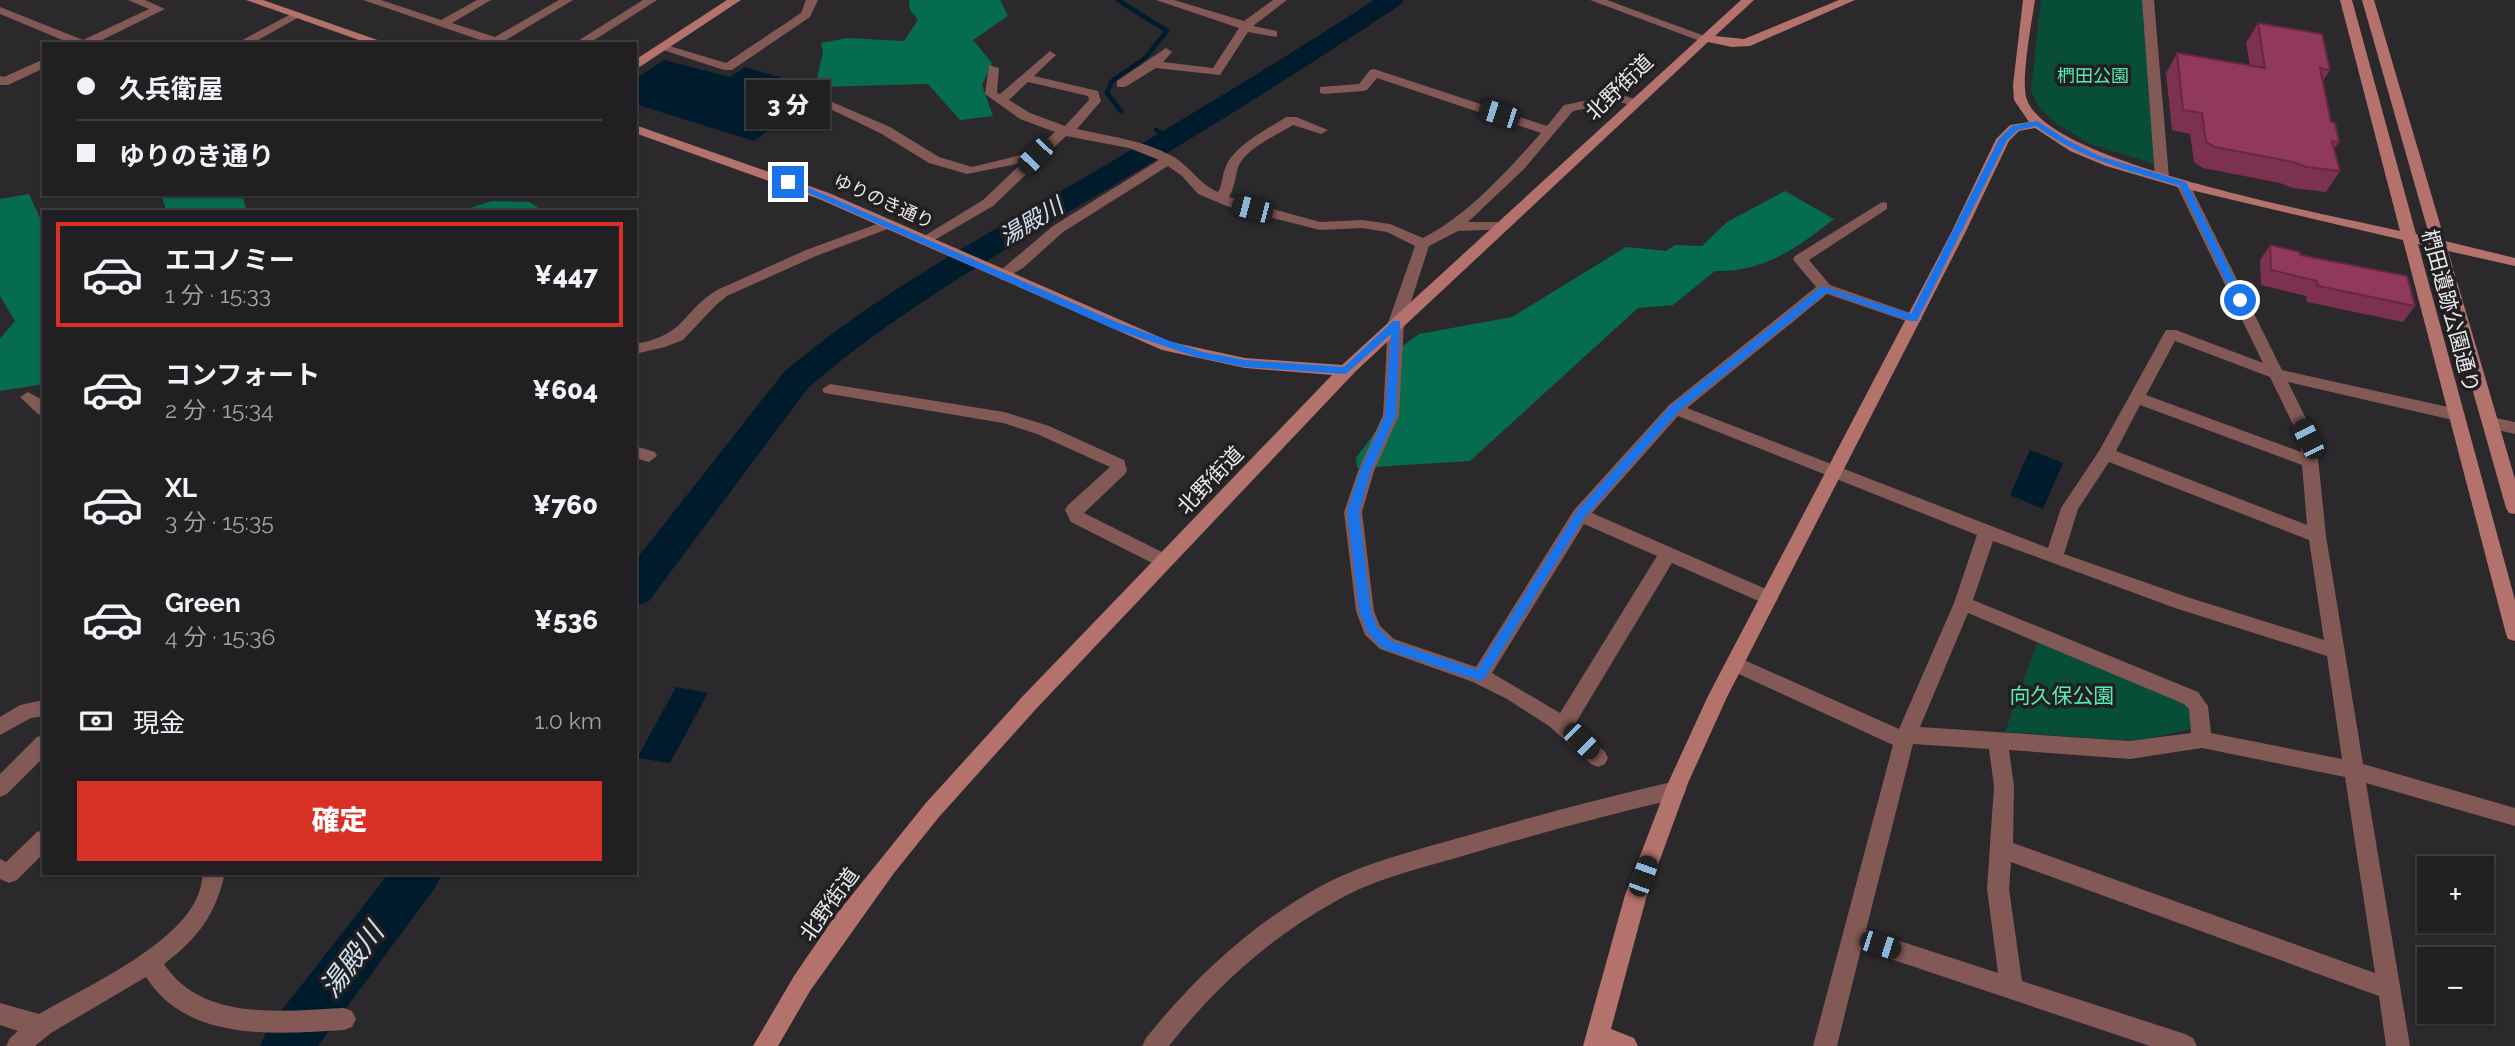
<!DOCTYPE html>
<html lang="ja">
<head>
<meta charset="utf-8">
<style>
	:root { --surface:#211f21; --page:#2d2c2e; --text:#f1f3f6; --muted:#a2a2a5; --line:#3e3d3f; --accent:#d93025 }
	body { margin:0; font-family:Raleway,"Noto Sans JP",sans-serif; background:var(--page); color:var(--text); height:100vh; display:flex; flex-direction:column; font-size:26px; white-space:nowrap }
	* { box-sizing:border-box; margin:0 }
	p { font-size:23px; color:var(--muted) }
	.icon { flex:none; width:38px; height:38px; fill:none; stroke:currentColor; stroke-width:2; stroke-linecap:round; stroke-linejoin:round }
	.map { position:relative; flex:1; overflow:hidden }
	.details { position:absolute; left:42px; top:210px; width:595px; height:665px; display:flex; flex-direction:column; background:var(--surface); border-radius:0px; box-shadow:0 2px 5px #0004,0 0 0 2px var(--line) }
	.details>* { flex:none }
	.banner { position:absolute; left:42px; top:42px; width:595px; height:154px; border-radius:0px; box-shadow:0 2px 5px #0004,0 0 0 2px var(--line); display:grid; align-content:center; height:154px; padding:0 35px; background:var(--surface) }
	.tools { position:absolute; left:2417px; top:856px; display:grid; gap:14px }
	.tools a { display:grid; place-items:center; width:77px; height:77px; border-radius:0px; background:var(--surface); box-shadow:0 2px 5px #0004,0 0 0 2px var(--line); font-size:35px }
	.end { position:absolute; width:32px; height:32px; margin:-16px; border:9px solid #1a73e8; background:#fff; box-shadow:0 0 0 4px #fff }
	.from { border-radius:50% }
	.bubble { position:absolute; height:49px; border-radius:0px; background:var(--surface); box-shadow:0 2px 5px #0004,0 0 0 2px var(--line); font-size:23px; font-weight:800; line-height:49px; text-align:center }
	.car { position:absolute; width:21px; height:42px; margin:-21px -10px; border-radius:9px; box-shadow:0 0 5px 2px #0007; background:linear-gradient(#222 24%,#8ab4d8 0 40%,#222 0 76%,#8ab4d8 0 86%,#222 0) }
	.banner b { display:flex; align-items:center; gap:24px; height:66px; font-size:26px }
	.banner b+b { border-top:2px solid var(--line) }
	.banner i { width:18px; height:18px; background:var(--text) }
	ul { padding:12px 0 0; list-style:none }
	li { display:flex; align-items:center; gap:21px; height:105px; margin:0 14px 10px; padding:0 21px; border:4px solid transparent; border-radius:0px }
	li div { flex:1 }
	li b { display:block; font-size:26px }
	li em { font-style:normal; font-weight:800 }
	li.current { border-color:var(--accent) }
	li>.icon { width:63px; height:63px; stroke-width:1.5 }
	.pay { display:flex; align-items:center; gap:18px; height:77px; padding:0 35px; font-size:26px }
	.pay p { margin-inline-start:auto }
	.action { display:flex; gap:14px; margin-top:auto; padding:14px 35px }
	.action a { flex:1; height:80px; border-radius:0px; background:var(--accent); color:#fff; font-size:28px; font-weight:800; line-height:80px; text-align:center }
	.map>svg:first-child { display:block }
	.green { fill:#084d37 }
	.forest { fill:#056d4e }
	.water { fill:#001b2b }
	.lines { fill:none; stroke-linecap:round; stroke-linejoin:round }
	.stream { stroke:#001b2b; stroke-width:4.5 }
	.river { fill:#001b2b; fill-rule:evenodd }
	.street { fill:#825954; fill-rule:evenodd }
	.secondary { fill:#b3726b; fill-rule:evenodd }
	.wall { fill:#7c314e }
	.building { fill:#90395b; stroke:#652840; stroke-width:2 }
	.route { fill:#1a73e8 }
	.labels { text-anchor:middle; dominant-baseline:central; stroke-width:7; stroke-linejoin:round; paint-order:stroke }
	.far-park-label { font-size:18px; fill:#53edb5; stroke:#221f23 }
	.far-street-label { font-size:18px; fill:#ebe9eb; stroke:#221f23 }
	.street-label { font-size:21px; fill:#ebe9eb; stroke:#221f23 }
	.park-label { font-size:21px; fill:#53edb5; stroke:#221f23 }
	.water-label { font-size:23px; font-style:italic; fill:#cce2f0; stroke:#221f23 }
	.near-water-label { font-size:28px; font-style:italic; fill:#cce2f0; stroke:#221f23 }
</style>
</head>
<body>
<div class="map">
<svg width="2515" height="1046" viewBox="0 0 2515 1046">
	<rect width="100%" height="100%" fill="#2c292c"/>
	<path class="green" d="M2041,0H2148L2161,166L2090,144L2057,124L2038,106L2031,91Z
		M2038,641L2179,698L2189,707L2191,729L2137,741L2005,732Z"/>
	<path class="forest" d="M909,0H1000L1008,16L973,40L992,63L982,85L993,116L960,120L928,84L815,87L823,53L821,43L847,38L904,41L918,20L910,10Z
		M1785,191L1834,219C1797,248 1765,272 1715,271L1673,305L1638,308L1470,461L1357,468L1356,458L1390,412V355L1419,334L1512,317L1626,247L1666,251L1675,245L1702,246L1727,222Z
		M29,194L44,227V319L41,326L44,329V384L0,391V339L15,321L0,296V199Z
		M161,194H242L247,212H167Z
		M492,201L530,202L544,212H457Z"/>
	<path class="water" d="M664,60L730,77L745,67L793,81L807,102L754,141L635,104V79Z
		M2030,450L2063,463L2043,509L2010,495Z
		M676,687L708,693L670,763L637,758Z"/>
	<g class="lines">
		<path class="stream" d="M1118,0L1167,31L1145,58L1112,81L1107,93L1121,111
			M1156,130L1168,138"/>
		<path class="river" d="M1374,0H1404L1400,5C1301,71 1201,133 1099,194C998,254 897,311 808,388L649,601L635,606V561L784,372C870,299 968,245 1065,189C1169,128 1273,66 1374,0Z
			M389,873H442L435,888L318,1046H260L268,1028Z"/>
		<path class="street" d="M128,0H145L165,9L94,44H72L0,14V7L83,40L149,9Z
			M363,0H381L441,20L477,0H491L452,23L495,37L559,0H573L506,40L511,44H492Z
			M643,0H657L588,44H573Z
			M806,0H818L810,17L732,70H724L657,48L663,44L726,63L801,13Z
			M1156,0H1174L1244,21L1273,0H1287L1253,26L1277,31V37L1248,32L1220,75L1156,68L1125,87H1117V81L1166,48L1172,52L1163,62L1213,68L1239,28Z
			M1590,0H1607L1710,38L1700,41Z
			M2142,0H2154L2169,178L2162,182L2155,178Z
			M293,13L303,15L251,44H235Z
			M1050,51L1056,55L1034,76L1098,91L1101,101L1077,129C1108,136 1143,140 1172,156C1189,165 1200,185 1218,192C1223,183 1222,175 1226,166C1236,144 1267,130 1286,117H1296L1328,130L1321,134L1293,125C1277,135 1247,148 1239,165C1235,175 1236,184 1229,197L1320,222L1362,220L1390,224L1423,238C1469,214 1506,172 1541,133L1377,78L1367,90L1363,91L1324,94L1320,93V87L1359,84L1370,70L1374,69L1547,126L1564,105L1619,94L1637,100V106L1618,102L1573,111L1524,169L1468,222H1503L1508,223V229L1458,231L1429,246L1404,323L1399,415L1374,471L1362,512L1374,611L1380,626L1394,639L1476,667L1574,510L1669,405L1816,287L1795,262L1793,259L1795,256L1882,202L1887,203V209L1809,260L1830,285L1919,316L1922,319L1919,322H1909L1827,294L1687,408L2048,548L2061,508L2099,451L2166,330H2176L2263,363L2176,184L2178,181H2188L2282,370L2457,409L2465,415L2457,421L2288,382L2316,439L2326,536L2363,764L2515,808V826L2366,783L2410,1046H2386L2379,996L2011,862L2009,889L2022,981L2185,1034L2193,1038L2197,1046H2150L1861,949L1837,1046H1813L1893,745L1728,669L1725,664L1728,659L1735,656L1742,659L1899,729L1954,603L1977,535L1678,416L1592,513L1775,593L1778,598L1775,603H1763L1672,563L1575,724L1605,752L1608,758L1605,764L1598,767L1591,764L1549,726L1507,699L1473,682L1380,649L1365,635L1356,611L1344,512L1358,471L1383,415L1388,323L1415,246L1387,232L1362,228L1320,230L1229,207L1198,194L1182,176L1168,166L1063,232L1023,268L1002,280L995,275L1053,226L1159,160L1129,148L1066,136L993,206L926,245L921,244V238L983,200L1022,163L967,174L929,163L880,133L822,105L828,101L832,102L890,127L939,157L972,167L1033,152L1055,132L1020,119L985,94L989,65L999,68L997,93L1000,94ZM1028,82L1088,96L1089,100L1065,126L1030,113L1009,100ZM2175,341L2270,377L2300,439L2301,452L2146,395ZM2140,405L2302,465L2307,525L2116,451ZM2109,462L2309,540L2324,640L2187,597L2064,554L2078,509ZM1584,524L1657,556L1560,713L1492,673ZM1993,541L2175,608L2327,656L2342,759L2211,733L2208,706L2198,692L1973,600ZM1968,613L2184,704L2189,709L2191,733L2130,741L1920,727ZM1913,744L1989,749L1994,786L1987,889L1998,973L1866,930ZM2202,748L2345,777L2375,973L2013,843L2014,786L2009,750L2130,759Z
			M44,59V68L8,85H0V76L4,77Z
			M888,220L895,224L893,227L816,256L727,296L716,305L683,340L665,347L635,354V344C687,335 680,313 717,290L806,250Z
			M830,384L1004,412L1049,426L1124,460L1127,470L1125,474L1084,513L1170,556L1173,561L1170,566H1158L1071,522L1065,510L1068,505L1110,467L1037,434L1003,423L824,393L822,389Z
			M28,392L44,401V416L38,414L20,397Z
			M2491,417L2515,422V434L2485,427L2483,423L2485,419Z
			M635,446L655,452L657,456L649,462L635,458Z
			M44,700V716L31,718L0,735V717L20,705Z
			M44,735V757L7,794L0,797V774L37,737Z
			M1676,781L1683,784L1686,790L1683,796L1676,799C1605,815 1535,835 1466,855C1422,868 1376,878 1336,901C1271,937 1215,987 1169,1046H1142L1146,1038C1195,977 1252,924 1321,886C1366,862 1417,850 1466,836C1535,816 1605,797 1676,781Z
			M44,830V853L17,880L9,883L0,879V859L6,862L37,832Z
			M203,873H225C215,916 198,938 164,964C202,1022 283,1011 344,1008L352,1011L356,1019L352,1027L344,1030C276,1034 188,1043 146,977L51,1033L35,1046H6L10,1038L18,1031L0,1025V1003L39,1014C84,988 179,945 198,895C201,888 202,880 203,873Z"/>
		<path class="secondary" d="M246,0H263L389,44H370Z
			M727,0H741L635,70V60Z
			M1741,0H1754L1715,36L1744,39L1839,0H1855L1750,46L1732,47L1708,42L1355,372L1036,709L939,817L894,873L810,991L778,1046H753L794,976L835,916L925,804L1022,697L1332,375L1245,368L1162,350L819,199L635,133V125L829,193L1171,342L1245,358L1342,365Z
			M2023,0H2035C2032,20 2020,84 2027,100C2051,165 2330,214 2400,231L2340,0H2352L2416,234L2430,238L2362,0H2374L2445,241L2515,258V266L2448,251L2515,479V514L2509,513L2506,508L2432,247L2418,244L2515,600V641L2508,639L2506,634L2403,240L2178,187L2106,166L2070,151L2035,128L2019,131L2009,141L1965,233L1727,697L1688,783L1647,895L1611,1029L1634,1038L1638,1046H1583L1625,895L1668,783L1708,696L1951,233L1996,139L2010,125L2029,122L2014,100L2013,85Z"/>
	</g>
	<path class="wall" d="M2258,23L2330,70L2323,81L2331,122L2339,142L2334,149L2340,171L2326,192L2292,188L2280,183L2203,168L2194,162L2190,134L2172,130L2166,73L2177,53L2250,66L2246,43Z
		M2270,245L2300,255L2415,306L2403,322L2307,302L2306,296L2261,285L2260,260Z"/>
	<path class="building" d="M2258,23L2322,34L2330,70L2320,68L2331,122L2335,123L2339,142L2332,141L2340,171L2306,167L2293,162L2215,147L2206,142L2202,113L2183,110L2177,53L2265,68Z
		M2270,245L2300,252V255L2407,276L2415,306L2318,286L2317,281L2271,270Z"/>
	<path class="route" d="M2037,121L2067,140L2099,156L2186,182L2245,300L2244,302L2235,300L2180,186C2127,170 2081,159 2036,126L2018,130L2007,140L1917,321H1910L1827,292L1679,411L1584,518L1484,679L1480,681L1382,648L1368,633L1359,611L1347,512L1360,471L1385,415L1391,334L1346,374L1245,367L1197,357L1114,329L784,182L791,180L1121,324L1202,352L1245,360L1344,367L1393,321H1400L1396,415L1371,471L1359,512L1371,611L1377,627L1391,641L1477,670L1576,512L1671,406L1822,286L1911,314L1999,139L2012,126Z"/>
	<g class="labels">
		<g class="far-park-label">
			<text x="2093" y="75">椚田公園</text>
		</g>
		<g class="far-street-label">
			<text transform="translate(884 201) rotate(24)">ゆりのき通り</text>
		</g>
		<g class="street-label">
			<text transform="translate(1619 87) rotate(-44)">北野街道</text>
			<text transform="translate(2451 311) rotate(75)">椚田遺跡公園通り</text>
			<text transform="translate(1210 480) rotate(-46)">北野街道</text>
			<text transform="translate(829 904) rotate(-54)">北野街道</text>
		</g>
		<g class="park-label">
			<text x="2062" y="695">向久保公園</text>
		</g>
		<g class="water-label">
			<text transform="translate(1031 221) rotate(-31)">湯殿川</text>
		</g>
		<g class="near-water-label">
			<text transform="translate(352 960) rotate(-53)">湯殿川</text>
		</g>
	</g>
</svg>
<div class="tools">
<a>+</a>
<a>−</a>
</div>
<i class="end from" style="left:2240px;top:300px"></i>
<i class="end" style="left:788px;top:182px"></i>
<div class="bubble" style="left:746px;top:80px;width:84px">3 分</div>
<i class="car" style="left:1499px;top:114px;rotate:288deg"></i>
<i class="car" style="left:1035px;top:156px;rotate:224deg"></i>
<i class="car" style="left:1252px;top:209px;rotate:285deg"></i>
<i class="car" style="left:2308px;top:439px;rotate:334deg"></i>
<i class="car" style="left:1581px;top:741px;rotate:135deg"></i>
<i class="car" style="left:1643px;top:876px;rotate:20deg"></i>
<i class="car" style="left:1880px;top:945px;rotate:108deg"></i>
<div class="banner">
<b><i class="from"></i>久兵衛屋</b>
<b><i></i>ゆりのき通り</b>
</div>
<section class="details">
<ul>
<li class="current"><svg class="icon" aria-label="car" viewBox="0 0 24 24"><path d="M5 17H2v-5l4-1 3-4h7l3 4 3 1v5h-3M9 17h6M6 11h13"/><circle cx="7" cy="17" r="2"/><circle cx="17" cy="17" r="2"/></svg><div><b>エコノミー</b><p>1 分 · 15:33</p></div><em>¥447</em></li>
<li><svg class="icon" aria-label="car" viewBox="0 0 24 24"><path d="M5 17H2v-5l4-1 3-4h7l3 4 3 1v5h-3M9 17h6M6 11h13"/><circle cx="7" cy="17" r="2"/><circle cx="17" cy="17" r="2"/></svg><div><b>コンフォート</b><p>2 分 · 15:34</p></div><em>¥604</em></li>
<li><svg class="icon" aria-label="car" viewBox="0 0 24 24"><path d="M5 17H2v-5l4-1 3-4h7l3 4 3 1v5h-3M9 17h6M6 11h13"/><circle cx="7" cy="17" r="2"/><circle cx="17" cy="17" r="2"/></svg><div><b>XL</b><p>3 分 · 15:35</p></div><em>¥760</em></li>
<li><svg class="icon" aria-label="car" viewBox="0 0 24 24"><path d="M5 17H2v-5l4-1 3-4h7l3 4 3 1v5h-3M9 17h6M6 11h13"/><circle cx="7" cy="17" r="2"/><circle cx="17" cy="17" r="2"/></svg><div><b>Green</b><p>4 分 · 15:36</p></div><em>¥536</em></li>
</ul>
<div class="pay"><svg class="icon" aria-label="cash" viewBox="0 0 24 24"><path d="M3 7h18v10H3z"/><circle cx="12" cy="12" r="2"/></svg>現金<p>1.0 km</p></div>
<div class="action"><a>確定</a></div>
</section>
</div>
</body>
</html>
